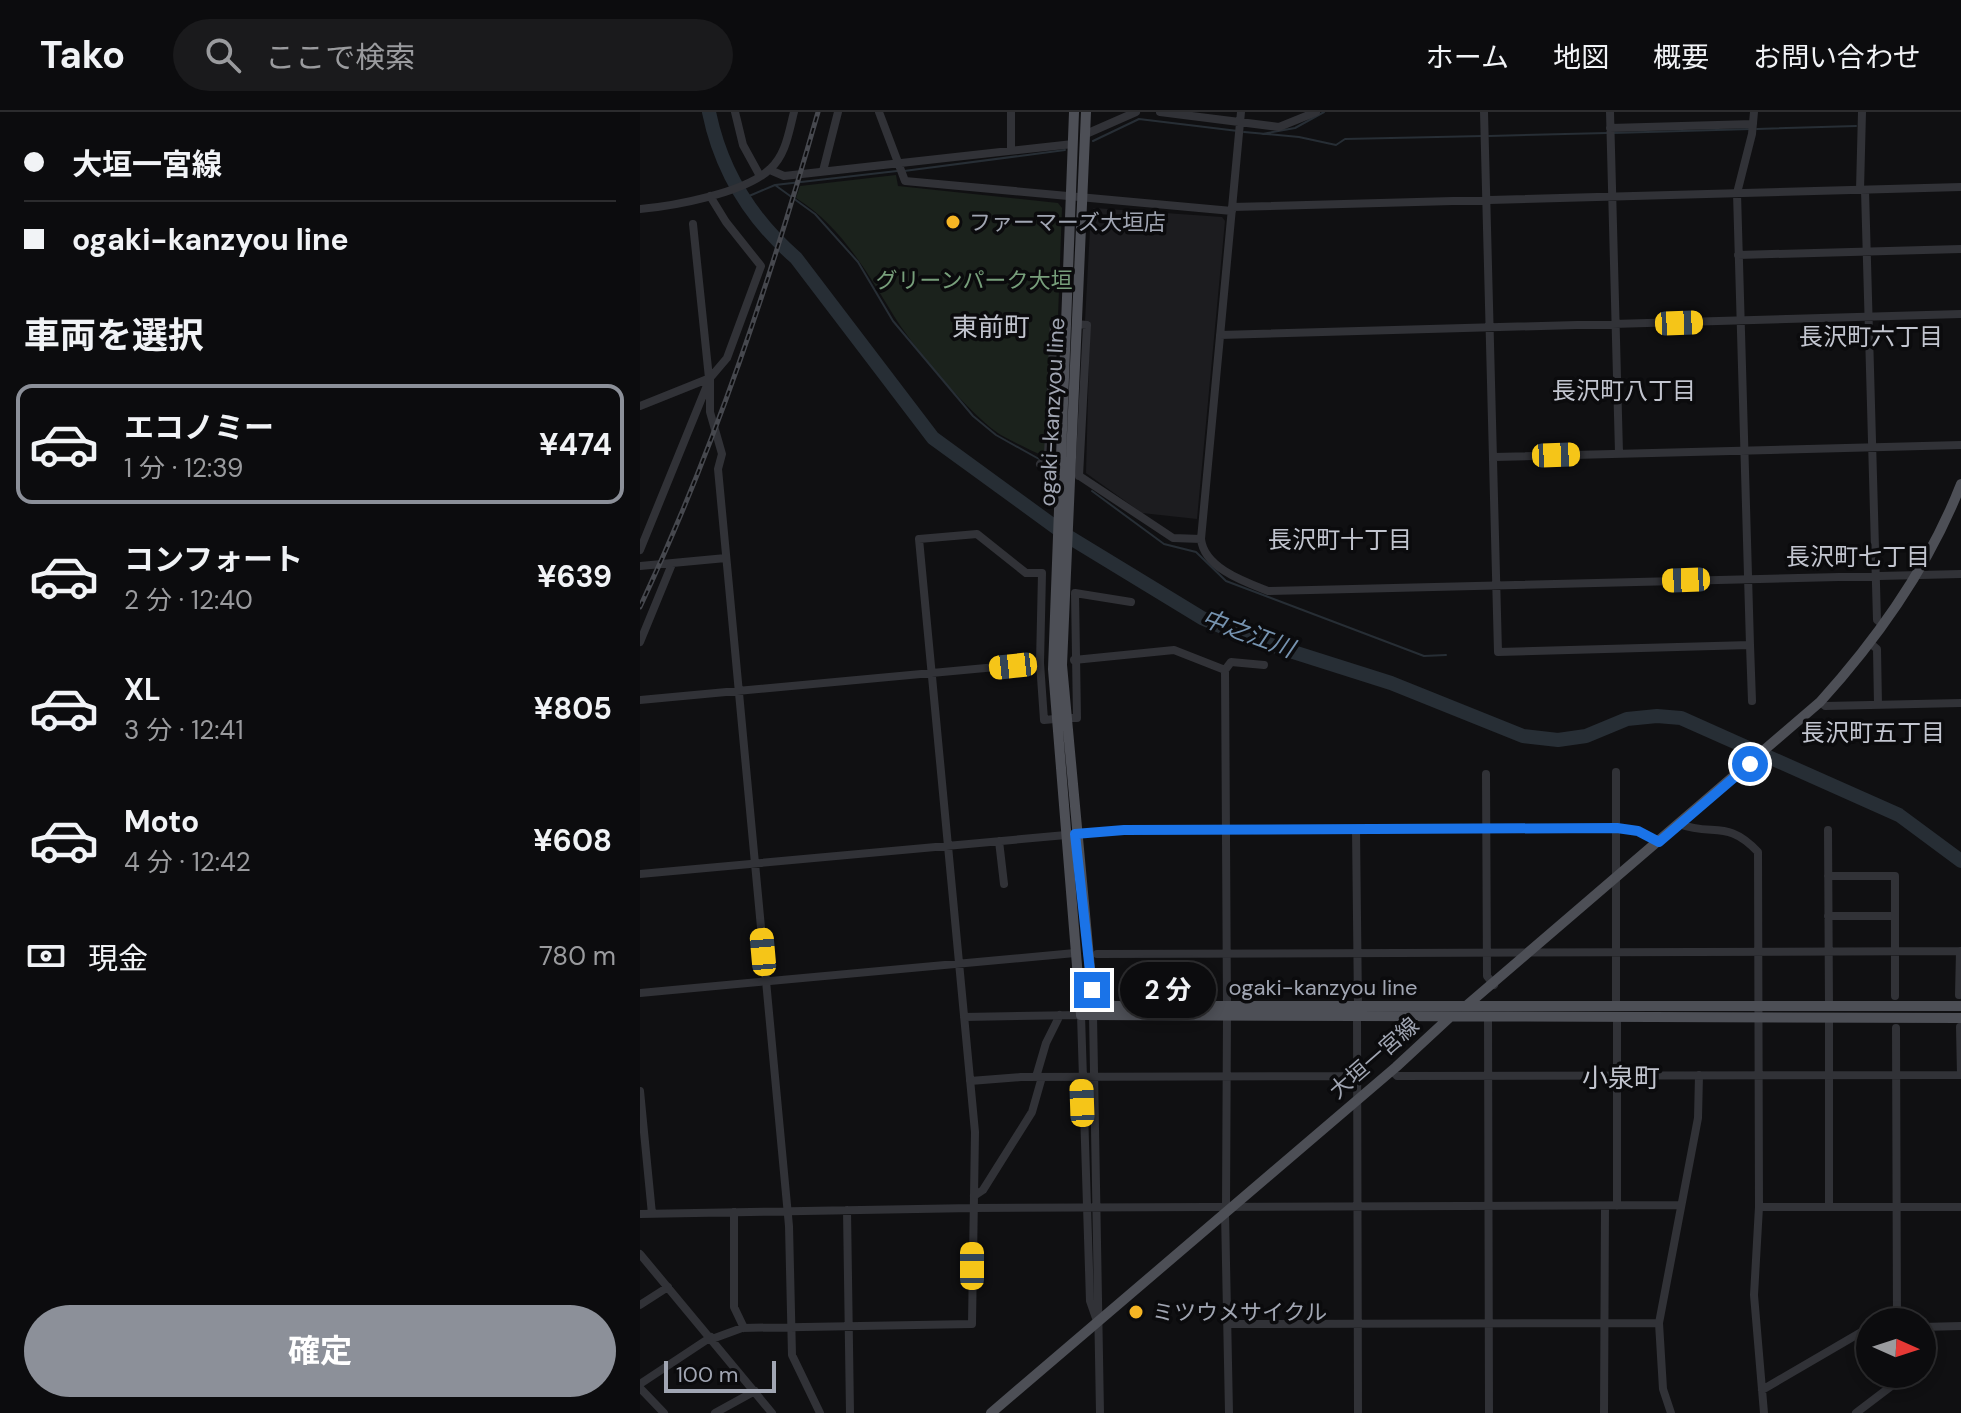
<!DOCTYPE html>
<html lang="ja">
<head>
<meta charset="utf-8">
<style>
	:root { --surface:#0c0c0e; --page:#1a1a1c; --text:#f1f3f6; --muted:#9a9b9e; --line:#2c2c2e; --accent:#8c9099 }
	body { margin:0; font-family:"DM Sans","Noto Sans JP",sans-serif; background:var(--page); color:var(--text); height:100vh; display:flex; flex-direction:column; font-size:30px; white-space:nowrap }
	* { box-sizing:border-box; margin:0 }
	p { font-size:26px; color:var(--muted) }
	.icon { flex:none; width:44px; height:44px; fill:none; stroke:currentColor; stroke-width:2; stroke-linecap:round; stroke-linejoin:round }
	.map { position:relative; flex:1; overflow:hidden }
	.details { display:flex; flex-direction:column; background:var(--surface); width:640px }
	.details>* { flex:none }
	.top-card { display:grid; align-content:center; height:176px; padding:0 24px; background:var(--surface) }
	.needle { width:52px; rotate:93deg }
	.controls { position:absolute; left:1216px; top:1196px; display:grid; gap:16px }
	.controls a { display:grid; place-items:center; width:80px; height:80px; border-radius:50%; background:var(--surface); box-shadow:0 4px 12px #0003,0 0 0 2px var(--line); font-size:40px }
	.scale { position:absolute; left:24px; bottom:20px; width:112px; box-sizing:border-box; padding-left:8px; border:4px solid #a1a6b3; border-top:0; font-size:22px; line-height:28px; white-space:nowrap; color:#a1a6b3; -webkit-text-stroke:6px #0b0b0d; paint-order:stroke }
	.end { position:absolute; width:36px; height:36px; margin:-18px; border:10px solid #1a73e8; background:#fff; box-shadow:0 0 0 4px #fff }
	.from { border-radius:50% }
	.bubble { position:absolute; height:56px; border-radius:28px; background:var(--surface); box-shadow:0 4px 12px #0003,0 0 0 2px var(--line); font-size:26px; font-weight:700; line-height:56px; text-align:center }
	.car { position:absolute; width:24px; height:48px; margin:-24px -12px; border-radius:10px; box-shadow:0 0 6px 2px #0007; background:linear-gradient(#f5c518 24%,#345 0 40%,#f5c518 0 76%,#345 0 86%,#f5c518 0) }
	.top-card b { display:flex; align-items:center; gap:28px; height:76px; font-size:30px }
	.top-card b+b { border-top:2px solid var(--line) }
	.top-card i { width:20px; height:20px; background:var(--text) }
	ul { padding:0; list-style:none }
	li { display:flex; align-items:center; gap:24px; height:120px; margin:0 16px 12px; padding:0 8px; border:4px solid transparent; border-radius:16px }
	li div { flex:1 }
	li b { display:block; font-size:30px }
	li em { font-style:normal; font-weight:700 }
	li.on { border-color:var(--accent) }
	li>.icon { width:72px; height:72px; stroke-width:1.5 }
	h2 { padding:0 24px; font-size:36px; line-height:96px }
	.pay { display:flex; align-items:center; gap:20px; height:88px; padding:0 24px; font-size:30px }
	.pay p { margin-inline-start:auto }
	.action { display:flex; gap:16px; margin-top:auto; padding:16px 24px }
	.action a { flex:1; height:92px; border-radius:48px; background:var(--accent); color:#fff; font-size:32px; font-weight:700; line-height:92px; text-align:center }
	header { display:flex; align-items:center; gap:48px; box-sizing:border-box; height:112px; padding:0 40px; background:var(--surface); border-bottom:2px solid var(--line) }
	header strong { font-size:38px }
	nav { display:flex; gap:44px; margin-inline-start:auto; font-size:28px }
	.search { width:560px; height:72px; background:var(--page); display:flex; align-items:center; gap:20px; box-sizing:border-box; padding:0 28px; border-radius:44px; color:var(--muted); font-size:30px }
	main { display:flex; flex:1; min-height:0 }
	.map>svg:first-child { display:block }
	.built { fill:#1c1c1f }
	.green { fill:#1b221c }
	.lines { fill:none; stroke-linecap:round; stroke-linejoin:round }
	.stream { stroke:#272e35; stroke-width:2 }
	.river { stroke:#272e35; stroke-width:14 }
	.minor { stroke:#313237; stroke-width:8 }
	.major { stroke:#4d4f56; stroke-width:10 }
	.rail-casing { stroke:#46484e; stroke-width:5 }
	.rail { stroke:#0b0b0d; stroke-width:2; stroke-dasharray:6; stroke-linecap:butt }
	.route { stroke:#1a73e8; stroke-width:10 }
	.poi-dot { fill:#f6b624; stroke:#0b0b0d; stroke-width:3 }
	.labels { text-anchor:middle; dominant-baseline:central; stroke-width:7; stroke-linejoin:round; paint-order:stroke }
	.poi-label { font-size:22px; fill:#a1a6b3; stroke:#0b0b0d; text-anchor:start }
	.park-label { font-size:22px; fill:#779f7b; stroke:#0b0b0d }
	.street-label { font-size:22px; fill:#a1a6b3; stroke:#0b0b0d }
	.neighbourhood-label { font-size:24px; fill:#c2c5cf; stroke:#0b0b0d }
	.water-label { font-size:24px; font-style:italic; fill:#7693b0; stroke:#0b0b0d }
	.quarter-label { font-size:26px; fill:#c2c5cf; stroke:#0b0b0d }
</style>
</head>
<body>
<header>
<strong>Tako</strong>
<div class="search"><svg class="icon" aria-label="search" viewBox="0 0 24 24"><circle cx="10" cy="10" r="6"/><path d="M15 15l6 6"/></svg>ここで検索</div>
<nav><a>ホーム</a><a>地図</a><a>概要</a><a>お問い合わせ</a></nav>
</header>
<main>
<section class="details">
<div class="top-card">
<b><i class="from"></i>大垣一宮線</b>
<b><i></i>ogaki-kanzyou line</b>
</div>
<h2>車両を選択</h2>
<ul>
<li class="on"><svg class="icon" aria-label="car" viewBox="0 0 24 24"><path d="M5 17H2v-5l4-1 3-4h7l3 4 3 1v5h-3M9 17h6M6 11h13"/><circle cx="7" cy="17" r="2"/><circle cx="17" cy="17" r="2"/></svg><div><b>エコノミー</b><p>1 分 · 12:39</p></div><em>¥474</em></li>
<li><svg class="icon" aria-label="car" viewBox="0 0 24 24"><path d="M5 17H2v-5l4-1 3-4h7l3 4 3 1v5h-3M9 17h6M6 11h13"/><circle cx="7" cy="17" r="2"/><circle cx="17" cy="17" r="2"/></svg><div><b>コンフォート</b><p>2 分 · 12:40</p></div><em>¥639</em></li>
<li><svg class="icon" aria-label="car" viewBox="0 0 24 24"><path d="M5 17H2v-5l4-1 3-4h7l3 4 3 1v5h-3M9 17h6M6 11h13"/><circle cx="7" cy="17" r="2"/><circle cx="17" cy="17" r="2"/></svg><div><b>XL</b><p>3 分 · 12:41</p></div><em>¥805</em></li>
<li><svg class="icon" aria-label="car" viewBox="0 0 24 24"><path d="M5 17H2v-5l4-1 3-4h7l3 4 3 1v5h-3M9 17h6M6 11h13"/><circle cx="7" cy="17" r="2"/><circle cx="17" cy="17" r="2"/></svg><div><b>Moto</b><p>4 分 · 12:42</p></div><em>¥608</em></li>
</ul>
<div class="pay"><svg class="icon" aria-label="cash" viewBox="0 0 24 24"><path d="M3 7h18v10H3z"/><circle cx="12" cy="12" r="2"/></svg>現金<p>780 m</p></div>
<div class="action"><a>確定</a></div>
</section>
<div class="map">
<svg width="1321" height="1301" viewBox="0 0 1321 1301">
	<rect width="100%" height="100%" fill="#101012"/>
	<path class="built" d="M454,96L582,105L585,109L557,407L502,401L446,361L450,209H445L451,99Z"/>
	<path class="green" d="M256,63L258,74L418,91L422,96L418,205H411L405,345C391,338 375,331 361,323C331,304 273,235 254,204C227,160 201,114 156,86L160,74Z"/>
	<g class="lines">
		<path class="stream" d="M1117,17L1216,14
			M604,20L659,25L696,33L705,27L843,24
			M973,21L1111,17
			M622,22L655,16L684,0
			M849,24L967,21
			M453,29L499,7L598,19
			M264,59L425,38
			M135,73L175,102L218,150L253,209L333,304L356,323L399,347
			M102,87L135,73L257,59
			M452,379L524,432L556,440L586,469L784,544L806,543"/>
		<path class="river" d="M69,0C81,59 111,107 156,146L293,326L429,425L562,506L603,524L751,571L883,624L918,628L946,624L987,607L1017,604L1041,606L1259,703L1321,749"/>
		<path class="minor" d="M95,0L103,33L120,64
			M239,0L265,69L592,99
			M520,0L639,15L676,0
			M844,0L858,540L1110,533L1097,81L1112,22L1114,0
			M970,0L979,341
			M970,16L1113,12
			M446,22L496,0
			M371,38V0
			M130,58L144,64L433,32
			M183,59L198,0
			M1220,78L1222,0
			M1225,78L1237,508L1243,513
			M592,95L1321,75
			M0,97C34,94 105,81 130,57C146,43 149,19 154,0
			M53,112L69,266
			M1098,143L1321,137
			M436,212L447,213L439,364
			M580,223L1321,202
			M70,266V300L82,342L78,357L149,1114L152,1243L180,1301
			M0,294L70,266
			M854,345L1321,333
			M400,352L405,354L408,343L414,210H426
			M441,365L533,426L561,427L601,0
			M561,427C564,456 605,470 628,479L1321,462
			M0,438L70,266L87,246L121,154L86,110L70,84
			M0,454L86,446
			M0,530L32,452
			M1230,531L1237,537L1238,593
			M1110,533L1112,589
			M434,548L534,538L585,558L591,550L624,553
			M585,558L587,895
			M0,588L400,551
			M1180,590L1185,594L1321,591
			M425,606H437L435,481L491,490
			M976,660V895
			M846,662L847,864L854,873
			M1039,712C1074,725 1087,707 1118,740L1119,1095L1114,1183L1124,1301
			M716,717L718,894
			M1188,718L1189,895
			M435,722L484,718L977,716L998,719L1019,730
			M359,729L364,772
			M0,762L426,723
			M1188,764H1255V884
			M1188,804H1254
			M457,842L1321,839
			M0,881L435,841
			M1319,883L1320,839
			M453,903L460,1301
			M848,904L849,1301
			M324,905L441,903L450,1189L457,1209
			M717,905L718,1301
			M977,905V1094
			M1189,905V1094
			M1320,915L1321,963
			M1256,916L1257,1210
			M752,959L757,964L1321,963
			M396,965L406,931L420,903
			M330,969L381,965L717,964
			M0,979L12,1102
			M334,1084L343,1078L392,1000L402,965
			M586,1094L587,904
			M1119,1095H1321
			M207,1098L210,1301
			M94,1100V1195L104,1216
			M585,1100L589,1301
			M0,1102L333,1096L1041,1093
			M0,1142L132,1301
			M0,1193L28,1175
			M588,1212L1019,1211
			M1282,1215L1321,1214
			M72,1227L102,1216L332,1212L335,1020L279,427L337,422L386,461H402L400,551L404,608L415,607
			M0,1272L71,1225
			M0,1276L24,1301
			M1122,1278L1230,1215
			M75,1301L115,1279
			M964,1301L965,1094
			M1031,1301L1023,1277L1019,1211L1058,1006L1059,963
			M1216,1301L1258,1269L1257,1262"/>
		<path class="major" d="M434,0L413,557L441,903L1321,906
			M446,0L422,553L452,878L461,889L474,894H1321
			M826,894L1180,590C1239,525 1289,454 1321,372
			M351,1301L756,955L810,905"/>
		<g class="rail-casing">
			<path id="rail" d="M0,495C75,335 130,169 178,0"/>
		</g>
		<use href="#rail" class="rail"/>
	</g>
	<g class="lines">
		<path class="route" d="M452,878L435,722L484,718L977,716L998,719L1019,730L1110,652"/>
	</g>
	<g class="poi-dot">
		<circle cx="313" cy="110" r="8"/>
		<circle cx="496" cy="1200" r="8"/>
	</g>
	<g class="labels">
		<g class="poi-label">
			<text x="329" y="110">ファーマーズ大垣店</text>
			<text x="512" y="1200">ミツウメサイクル</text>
		</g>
		<g class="park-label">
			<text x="334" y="168">グリーンパーク大垣</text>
		</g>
		<g class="street-label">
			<text transform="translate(412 300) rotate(-87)">ogaki-kanzyou line</text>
			<text x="683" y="875">ogaki-kanzyou line</text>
			<text transform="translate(734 946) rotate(-41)">大垣一宮線</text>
		</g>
		<g class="neighbourhood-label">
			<text x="1231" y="224">長沢町六丁目</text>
			<text x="984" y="278">長沢町八丁目</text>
			<text x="700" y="427">長沢町十丁目</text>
			<text x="1218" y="444">長沢町七丁目</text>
			<text x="1233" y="620">長沢町五丁目</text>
		</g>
		<g class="water-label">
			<text transform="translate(608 521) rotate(20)">中之江川</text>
		</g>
		<g class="quarter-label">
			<text x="351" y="215">東前町</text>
			<text x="981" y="966">小泉町</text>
		</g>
	</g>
</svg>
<div class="controls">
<a><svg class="needle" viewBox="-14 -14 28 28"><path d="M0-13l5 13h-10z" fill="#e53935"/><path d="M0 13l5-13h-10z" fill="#9a9b9e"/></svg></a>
</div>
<div class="scale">100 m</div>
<i class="end from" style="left:1110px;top:652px"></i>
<i class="end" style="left:452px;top:878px"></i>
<div class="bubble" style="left:480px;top:850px;width:96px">2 分</div>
<i class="car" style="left:1039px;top:211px;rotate:88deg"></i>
<i class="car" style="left:916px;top:343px;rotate:88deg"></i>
<i class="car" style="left:1046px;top:468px;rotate:268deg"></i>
<i class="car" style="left:373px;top:554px;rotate:264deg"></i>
<i class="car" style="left:123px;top:840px;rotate:355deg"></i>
<i class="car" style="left:442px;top:991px;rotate:358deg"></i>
<i class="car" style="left:332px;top:1154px;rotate:0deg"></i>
</div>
</main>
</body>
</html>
